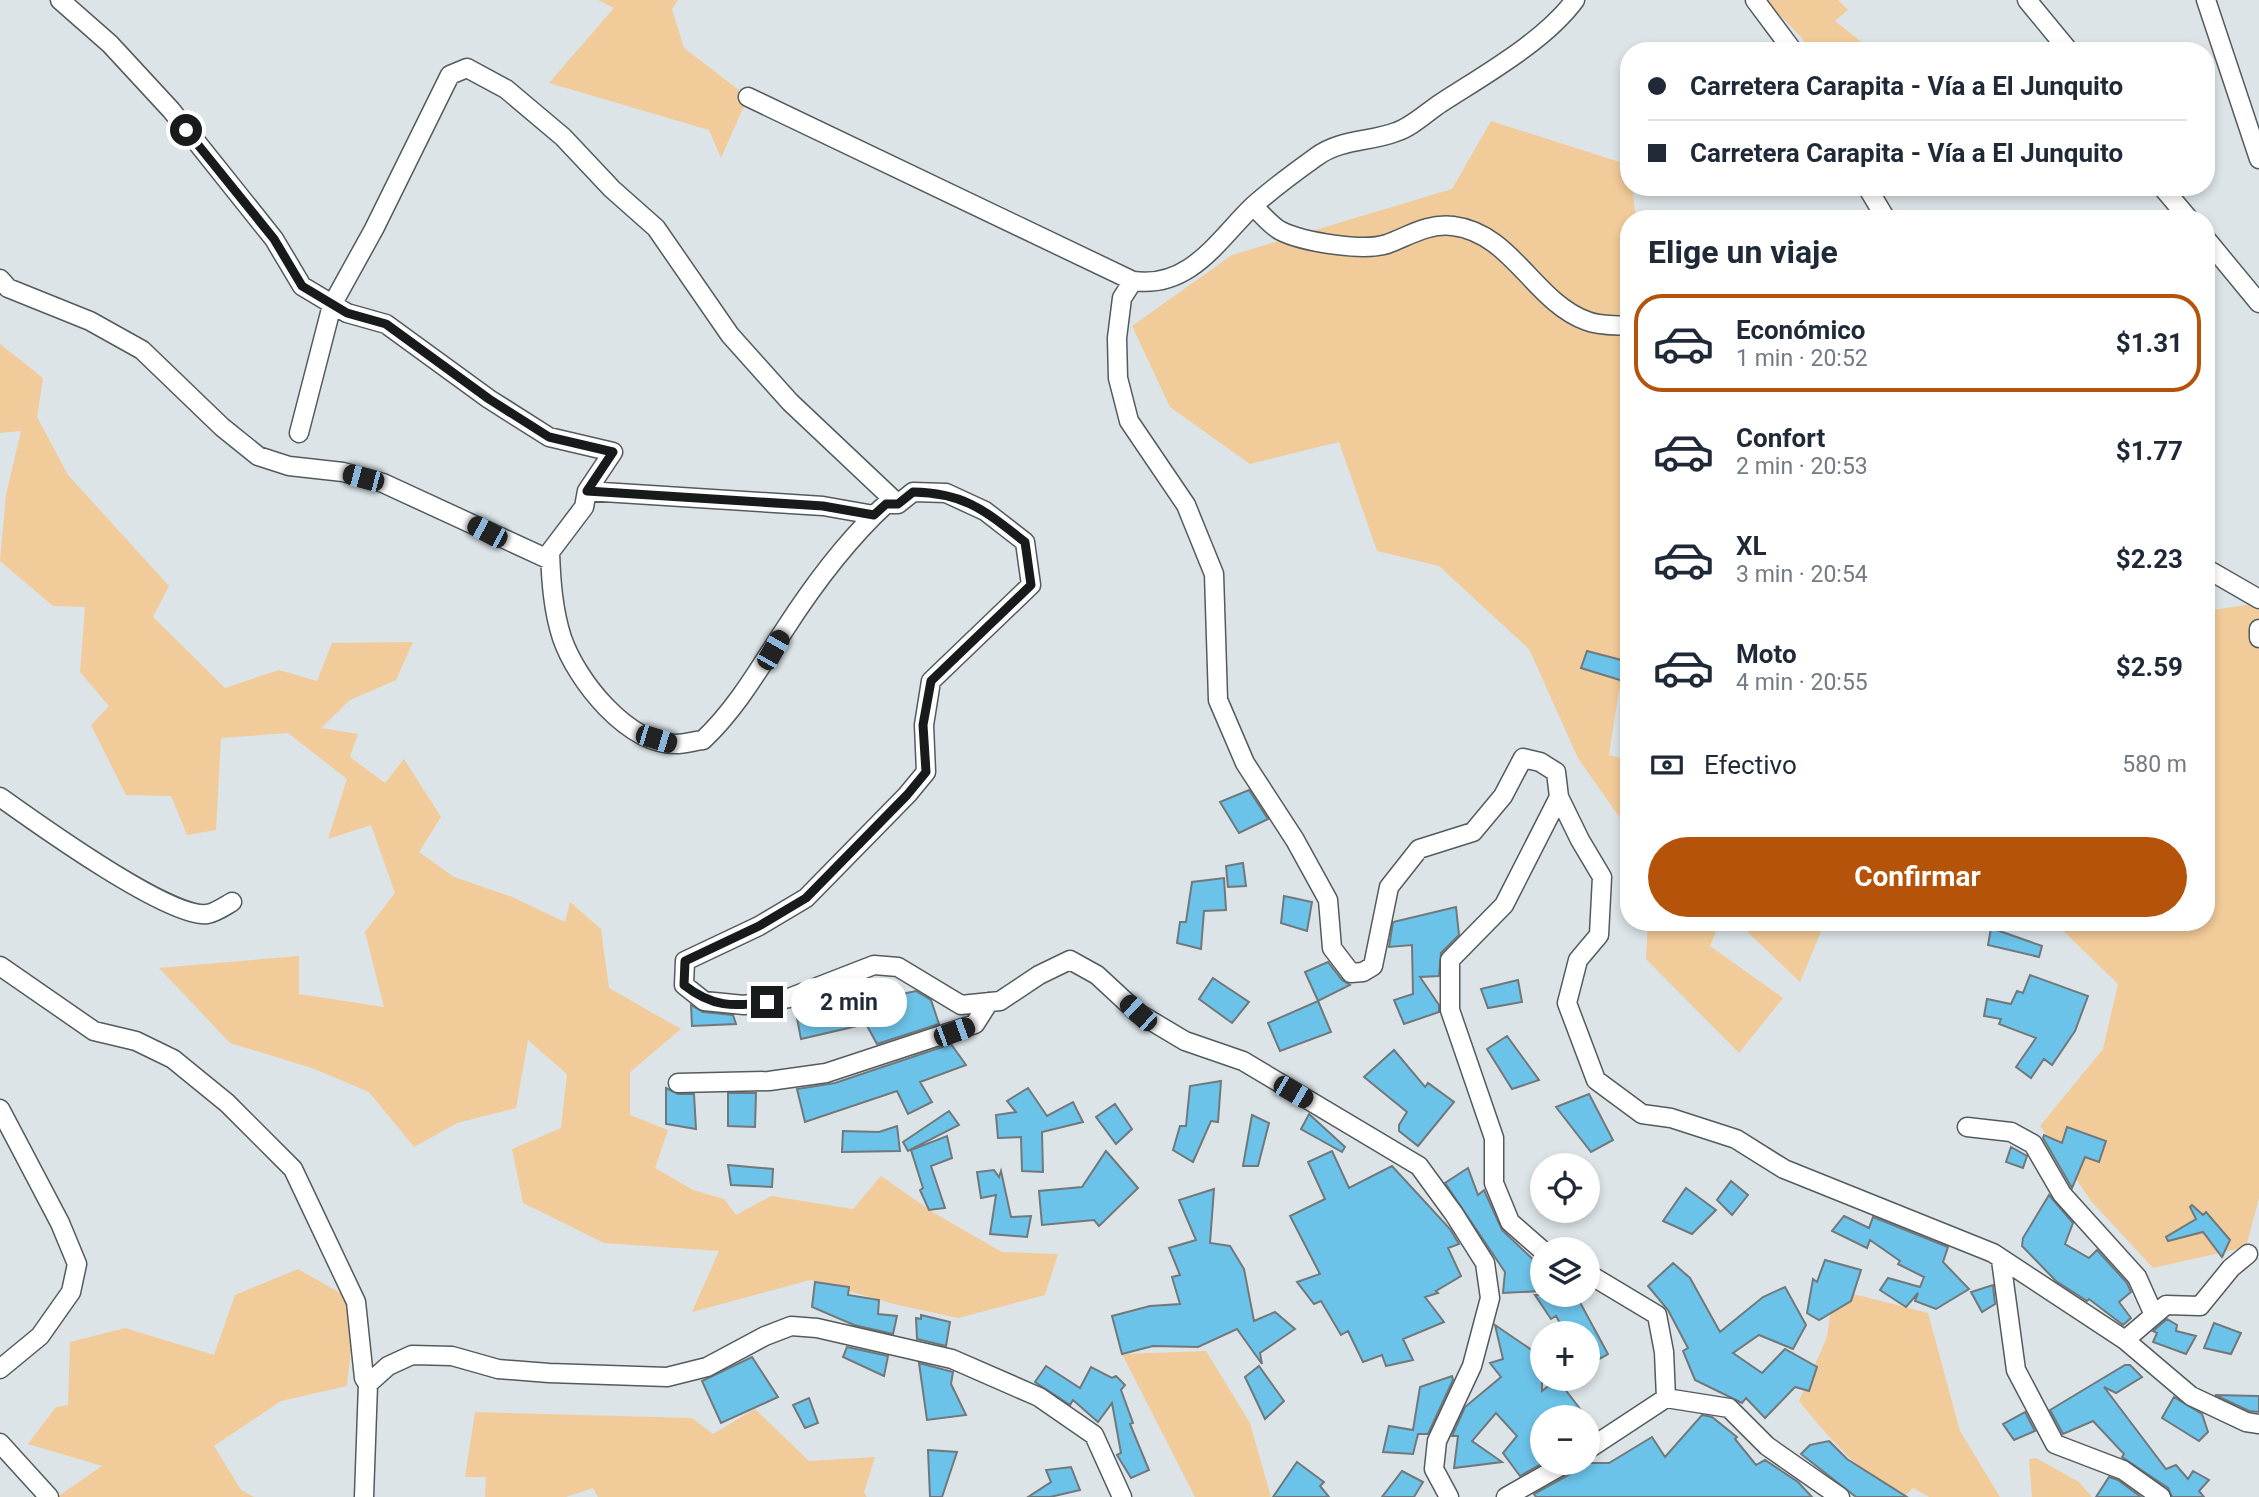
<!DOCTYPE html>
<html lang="es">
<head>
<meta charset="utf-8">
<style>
	:root { --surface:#fff; --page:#f6f6f7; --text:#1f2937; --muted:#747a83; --line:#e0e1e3; --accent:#b45309 }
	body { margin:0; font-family:Roboto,sans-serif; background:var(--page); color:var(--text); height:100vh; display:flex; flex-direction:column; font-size:26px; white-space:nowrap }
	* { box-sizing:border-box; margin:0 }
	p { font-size:23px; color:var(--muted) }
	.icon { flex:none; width:38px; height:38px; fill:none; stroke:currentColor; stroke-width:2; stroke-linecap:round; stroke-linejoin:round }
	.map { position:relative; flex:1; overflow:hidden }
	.details { position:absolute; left:1620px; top:210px; width:595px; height:721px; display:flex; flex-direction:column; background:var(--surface); border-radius:28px; box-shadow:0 4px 10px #0003 }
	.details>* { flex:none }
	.hud { position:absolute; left:1620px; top:42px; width:595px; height:154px; border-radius:28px; box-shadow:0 4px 10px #0003; display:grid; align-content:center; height:154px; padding:0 28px; background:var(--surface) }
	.fabs { position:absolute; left:1530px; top:1153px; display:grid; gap:14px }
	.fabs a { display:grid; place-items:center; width:70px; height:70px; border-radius:50%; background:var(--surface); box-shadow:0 4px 10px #0003; font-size:35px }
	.end { position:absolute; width:32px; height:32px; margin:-16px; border:9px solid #181b1c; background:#fff; box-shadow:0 0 0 4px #fff }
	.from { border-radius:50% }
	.bubble { position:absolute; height:49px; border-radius:24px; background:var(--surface); box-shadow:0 4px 10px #0003; font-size:23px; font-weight:700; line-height:49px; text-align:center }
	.car { position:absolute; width:21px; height:42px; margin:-21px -10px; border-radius:9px; box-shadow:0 0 5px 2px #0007; background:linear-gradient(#222 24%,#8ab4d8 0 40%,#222 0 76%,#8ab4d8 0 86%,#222 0) }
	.hud b { display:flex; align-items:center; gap:24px; height:66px; font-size:26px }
	.hud b+b { border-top:2px solid var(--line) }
	.hud i { width:18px; height:18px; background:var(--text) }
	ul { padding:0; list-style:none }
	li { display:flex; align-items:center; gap:21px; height:98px; margin:0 14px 10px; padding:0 14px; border:4px solid transparent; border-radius:28px }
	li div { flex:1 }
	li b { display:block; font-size:26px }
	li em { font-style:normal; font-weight:700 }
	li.selected { border-color:var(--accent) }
	li>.icon { width:63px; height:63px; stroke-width:1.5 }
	h2 { padding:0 28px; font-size:32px; line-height:84px }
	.pay { display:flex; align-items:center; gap:18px; height:77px; padding:0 28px; font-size:26px }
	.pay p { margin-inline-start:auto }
	.primary-button { display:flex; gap:14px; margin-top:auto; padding:14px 28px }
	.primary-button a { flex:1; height:80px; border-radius:42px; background:var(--accent); color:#fff; font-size:28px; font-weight:700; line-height:80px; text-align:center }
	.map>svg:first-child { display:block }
	.green { fill:#f1cb99 }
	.building { fill:#6cc3e9; stroke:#70787b; stroke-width:2 }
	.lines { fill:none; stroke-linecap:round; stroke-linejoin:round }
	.minor-casing { stroke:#535b5e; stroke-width:21 }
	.minor { stroke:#fff; stroke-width:18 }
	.route { stroke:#181b1c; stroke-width:9 }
</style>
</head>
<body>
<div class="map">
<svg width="2259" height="1497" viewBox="0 0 2259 1497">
	<rect width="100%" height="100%" fill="#dce4e8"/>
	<path class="green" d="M598,0H678L672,9L684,48L748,97L721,158L709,130L549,83L614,8Z
		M1765,0H1838L1848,10L1835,21L1873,51H1809L1802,38Z
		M1491,121L1629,165V187H1632L1636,219H1629V687L1619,690L1609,755L1629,760V831L1578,758L1529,649L1439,566L1377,551L1339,442L1250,464L1170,407L1132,326L1232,255L1452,189Z
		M0,344L43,378L37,417L68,475L169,586L153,617L225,688L279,670L317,681L332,643L413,642L396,680L350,700L321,728L358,734L350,757L385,783L404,759L441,817L419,852L454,877L512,897L565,922L570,902L601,929L609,988L681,1029L630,1072V1115L668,1130L655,1168L693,1190L724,1199L736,1215L771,1196L853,1209L881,1176L934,1213L1002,1252L1058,1254L1045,1295L958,1318L894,1304L810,1280L692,1312L719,1251L604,1243L523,1203L512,1149L561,1128L567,1074L528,1040L516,1108L457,1123L414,1147L369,1092L312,1068L230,1043L159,968L299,956V994L384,1007L365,932L395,893L371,825L328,839L347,779L288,733L221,738L216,830L187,835L171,796L126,795L91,725L109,706L80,672L85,607L53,606L0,561L6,495L21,431L0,433Z
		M2259,603V1198L2246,1247L2153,1268L2091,1201L2040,1126L2103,1049L2118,984L2054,922H2207V611Z
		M1648,922H1720L1710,946L1783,998L1739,1053L1646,959Z
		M1737,922H1825L1800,982Z
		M298,1269L356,1302L347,1386L281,1401L214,1446L241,1490L254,1497H57L102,1466L28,1444L56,1407L68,1405L70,1342L125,1328L214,1355L235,1295Z
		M1834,1289L1928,1313L1960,1431L2000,1497H1929L1913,1488L1904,1497C1857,1472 1832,1441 1799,1401L1827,1337Z
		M1206,1351L1250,1423L1271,1497H1195L1122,1354Z
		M755,1409L809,1461L875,1457L864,1492L867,1497H598L593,1488L566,1497H485L486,1477H465L475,1412L692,1418L713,1434Z
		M2036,1458L2079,1482L2092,1497H2032L2029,1459Z"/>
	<path class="building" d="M1587,651L1629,662L1623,681L1581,668Z
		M1249,790L1268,819L1239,833L1220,802Z
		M1243,863L1246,886L1228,887L1226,866Z
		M1224,878L1226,910L1204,911L1201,949L1177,943L1180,922H1186L1192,882Z
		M1284,896L1312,902L1307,931L1281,923Z
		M1456,907L1459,935L1441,953L1439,976L1420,977L1439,1005V1012L1404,1024L1394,1000L1413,994L1412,945L1389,947L1393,922Z
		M1991,928L2042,946L2039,957L1988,945Z
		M1328,962L1342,980L1350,985L1318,1001L1305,972Z
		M2030,975L2088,996L2075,1031L2052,1065L2044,1059L2031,1078L2016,1067L2036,1038L1999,1024L2001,1019L1984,1016L1987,999L2011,1004L2017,991L2023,993Z
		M1213,978L1249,1002L1232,1023L1199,999Z
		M1518,980L1522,1002L1488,1008L1481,989Z
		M840,991L866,1015L893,1000L892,996L916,991L931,1000L939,1024L877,1044L866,1024L801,1039L795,1008Z
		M1318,1001L1331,1032L1280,1051L1268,1023Z
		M691,1005L703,1012L733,1015L736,1024L692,1026Z
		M1507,1036L1539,1080L1512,1089L1487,1049Z
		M951,1044L966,1065L920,1082L932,1102L908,1114L897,1091L805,1122L797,1089L835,1083Z
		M1394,1050L1425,1087L1428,1083L1454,1102L1418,1146L1399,1131V1125L1407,1112L1364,1077Z
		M1221,1081L1218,1122L1211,1121L1193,1162L1173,1150L1180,1126H1186L1190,1086Z
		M666,1088L678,1094H694L696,1129L666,1124Z
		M1028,1088L1047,1116L1073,1102L1083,1122L1042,1132L1043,1172L1022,1171L1021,1137L998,1138L996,1115L1016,1112L1007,1101Z
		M728,1093H756L755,1127L728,1126Z
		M1589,1094L1613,1140L1591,1152L1556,1107Z
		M1115,1104L1132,1129L1116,1144L1096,1117Z
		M949,1111L959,1125L908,1151L903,1142Z
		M1309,1114L1345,1147L1342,1152L1301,1129Z
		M1252,1115L1269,1123L1258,1166H1243Z
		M897,1126L900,1151L842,1152L843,1131L879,1132Z
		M2067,1127L2106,1141L2099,1162L2085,1157L2072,1188L2043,1138L2044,1135L2062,1143Z
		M947,1136L952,1158L931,1166L945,1208L929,1210L920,1190L923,1188L911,1150Z
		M2011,1147L2027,1156L2023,1168L2006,1162Z
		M1106,1151L1138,1188L1099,1226L1094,1220L1042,1225L1039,1191L1082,1187Z
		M1332,1151L1349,1188L1392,1166L1450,1229L1459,1244L1448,1248L1461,1276L1436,1291L1438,1293L1425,1297L1444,1322L1403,1339L1413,1360L1386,1366L1382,1355L1363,1362L1348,1331L1341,1335L1321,1301L1314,1304L1297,1282L1320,1274L1290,1216L1325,1199L1308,1162Z
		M728,1165L773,1169L772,1187L731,1185Z
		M1468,1168L1478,1195L1484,1190L1502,1230L1542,1268V1291L1503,1293L1505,1272L1445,1183Z
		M994,1170L999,1177L1001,1171L1011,1217L1031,1216L1027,1237L990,1234L996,1195L981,1198L977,1172Z
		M1731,1181L1748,1195L1732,1215L1717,1200Z
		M1686,1188L1716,1210L1692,1234L1663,1221Z
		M1214,1189L1210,1243L1230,1246L1244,1269L1254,1321L1275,1312L1295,1329L1260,1353L1262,1364L1237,1329L1198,1347L1153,1346L1122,1354L1112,1316L1150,1306L1180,1304L1172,1277L1180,1275L1169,1248L1196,1240L1179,1200Z
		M2049,1195L2073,1223L2065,1244L2089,1258L2097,1250L2127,1283L2131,1292L2119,1302L2131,1318L2123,1325L2089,1299L2087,1301L2056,1281L2022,1246L2023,1238Z
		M2192,1205L2203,1215L2206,1212L2230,1240L2222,1257L2203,1232L2168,1241L2166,1237L2196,1219L2190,1207Z
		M1844,1216L1869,1228L1873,1217L1948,1247L1943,1262L1969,1289L1936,1309L1915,1301L1918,1293L1906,1307L1880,1290L1888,1278L1920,1287L1924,1277L1898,1264L1900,1261L1870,1240L1867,1248L1832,1231Z
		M1825,1260L1861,1270L1851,1301L1819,1320L1807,1313L1813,1279L1817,1282Z
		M1673,1263L1690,1278L1720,1332L1763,1297L1785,1287L1806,1325L1793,1349L1759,1335L1733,1353L1762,1373L1785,1349L1817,1367L1809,1391L1795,1387L1765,1418L1746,1398L1742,1403L1695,1380L1683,1351L1688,1348L1668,1310L1648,1286Z
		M815,1282L849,1287L848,1295L879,1300L878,1314L897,1316L893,1334L854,1325L812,1307Z
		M1993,1285L1995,1304L1982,1312L1971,1292Z
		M1535,1295H1576L1608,1354L1587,1366V1334H1566L1556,1316L1551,1319Z
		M921,1315L950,1322L946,1346L917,1339L916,1318L921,1319Z
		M2167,1319L2177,1325L2176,1331L2196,1336L2186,1354L2153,1342L2157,1333L2153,1331Z
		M2214,1323L2241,1333L2231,1354L2204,1348Z
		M1495,1325L1542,1357V1391L1557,1379L1587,1418H1542L1543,1463L1520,1476L1503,1453L1517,1436L1496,1413L1472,1441L1502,1462L1454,1468L1458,1436H1452L1465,1407L1501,1377L1490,1363L1503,1359Z
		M847,1347L888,1356L884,1376L843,1357Z
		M752,1357L778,1397L721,1423L702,1381Z
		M919,1363L953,1372L951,1384L966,1415L927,1420Z
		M2125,1365H2130L2142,1377L2116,1393L2104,1387L2166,1469L2176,1465L2188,1479L2193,1471L2209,1480L2199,1491L2204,1497H2172L2168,1488L2122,1457L2124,1454L2093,1421L2063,1434L2050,1410Z
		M1046,1366L1080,1388L1091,1367L1112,1378L1116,1376L1125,1385L1121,1390L1133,1423L1130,1424L1149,1470L1131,1478L1117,1455L1121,1453L1112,1403L1098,1422L1073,1400L1070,1405L1035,1382Z
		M1259,1366L1284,1401L1265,1419L1245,1377Z
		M1452,1376L1453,1380L1428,1434H1418L1413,1454L1383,1452L1389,1426L1413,1430L1420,1387Z
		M2215,1395L2259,1396V1412L2249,1411Z
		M2174,1397L2202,1414L2208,1432L2199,1441L2162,1418Z
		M809,1398L818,1423L805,1428L793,1405Z
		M2025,1412L2035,1431L2014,1440L2003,1424Z
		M1702,1415L1712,1417L1737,1437L1735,1439L1756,1465L1765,1460L1798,1482L1812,1497H1536L1534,1494L1572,1473L1577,1463H1609L1652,1437L1665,1457Z
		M1829,1441L1847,1459L1907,1497H1856L1801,1454L1810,1445Z
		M928,1450L957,1452L942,1497H930Z
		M1297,1462L1324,1482L1320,1486L1329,1497H1273Z
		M1071,1467L1080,1490L1050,1497H1028L1051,1482L1046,1470Z
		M1402,1471L1423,1482L1414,1497H1382Z
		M2109,1477L2118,1480L2141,1497H2096Z"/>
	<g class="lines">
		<g class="minor-casing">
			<path id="minor" d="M60,0L110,44L171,110L274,239L302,286L347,313L386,324L489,399L549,437L613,452L587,491L584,507L550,552C551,581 553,610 562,638C577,681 627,744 676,744C685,744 694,741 703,740C737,708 760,667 785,629C814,584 847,540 886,504H898L913,492L946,493L985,511L1025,542L1031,585L931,681L924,725L926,772L907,795L806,898L759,926L685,961L684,985L704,1001L744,1005L789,998L874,965L898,967L961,1005L1000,1001L1039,975L1070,960L1097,975L1138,1013L1185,1041L1243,1061L1419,1166L1454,1214L1485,1263L1490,1298L1472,1366L1437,1441L1434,1469L1449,1497
				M1755,0L1793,51
				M2027,0L2069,51
				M2206,0L2259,159
				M748,97L1133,281C1190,289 1218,240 1253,206C1272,189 1295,172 1316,157C1340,139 1370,142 1396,132C1412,127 1427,112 1441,103C1484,75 1545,41 1575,0
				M1867,187L1886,219
				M2162,187L2189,219
				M1253,206C1262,214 1271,226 1281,231C1303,242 1364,252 1387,244C1409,236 1428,223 1453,226C1512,233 1534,302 1587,321C1599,326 1616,325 1629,326
				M2207,240L2259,303
				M0,279L8,288L90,321L142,350L222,427L258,456L289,466L343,472L383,483L550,560
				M1133,281L1122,298L1117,338L1118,378L1129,421L1186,505L1214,574L1218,700L1245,763L1295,840L1328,900L1332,948L1351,973L1363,972L1373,966L1389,887L1419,849L1473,832L1503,796L1523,758L1540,762L1556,772L1559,797L1580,840L1602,877L1599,935L1578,960L1567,1003L1596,1080L1642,1114L1671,1118L1736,1139L1784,1169L1993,1253L2125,1340L2191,1396L2246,1422L2259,1424
				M299,433L332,305L374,229L450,75L467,68L506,89L563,137L612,189L656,228L730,335L790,402L898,504
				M587,491L823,506L874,515
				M2207,569L2259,599
				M2259,629V638
				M0,797C35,822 170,919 207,914C215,913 225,906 232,902
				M0,966L94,1031L136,1041L173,1059L227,1103L293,1169L356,1302L364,1378L368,1384L364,1497
				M678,1083L769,1081L826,1073L975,1024L989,1002
				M0,1109L60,1223L77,1264L71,1292L40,1336L0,1369
				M1967,1127L2011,1132L2033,1144L2062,1194L2137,1277L2154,1315
				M1542,1250L1510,1222L1494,1183V1138L1450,1010V960L1504,905L1559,797
				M2001,1260L2016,1370L2055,1444L2123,1470L2161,1497
				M1587,1273L1657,1315L1664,1352L1666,1398
				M2125,1340L2166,1305L2200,1306L2231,1268L2248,1254
				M368,1384L388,1366L412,1355L452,1356L498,1369L549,1373L667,1377L707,1367L765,1336L791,1326L817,1328L952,1359L1039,1397L1094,1435L1122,1497
				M0,1443L49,1497
				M1587,1450L1666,1398L1729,1408L1767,1446L1840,1497
				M1506,1497L1566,1463"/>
		</g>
		<use href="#minor" class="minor"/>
	</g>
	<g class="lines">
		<path class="route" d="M186,130L274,239L302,286L347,313L386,324L489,399L549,437L613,452L587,491L823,506L874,515L886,504H898L913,492C966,493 985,511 1025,542L1031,585L931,681L923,725L926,772L907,795L806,898L759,926L685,961L684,985C712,1007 733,1007 767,1002"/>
	</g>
</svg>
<div class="fabs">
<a><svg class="icon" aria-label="locate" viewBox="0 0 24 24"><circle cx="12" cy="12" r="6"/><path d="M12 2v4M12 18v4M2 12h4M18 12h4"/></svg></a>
<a><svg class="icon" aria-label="layers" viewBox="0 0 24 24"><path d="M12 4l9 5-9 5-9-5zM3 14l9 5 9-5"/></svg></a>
<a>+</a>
<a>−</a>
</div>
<i class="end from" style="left:186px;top:130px"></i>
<i class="end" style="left:767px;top:1002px"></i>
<div class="bubble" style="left:791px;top:978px;width:116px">2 min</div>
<i class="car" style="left:363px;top:478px;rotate:285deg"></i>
<i class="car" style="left:487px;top:532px;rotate:298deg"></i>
<i class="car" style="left:773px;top:650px;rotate:30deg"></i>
<i class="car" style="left:656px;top:739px;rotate:107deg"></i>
<i class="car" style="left:1138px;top:1013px;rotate:313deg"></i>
<i class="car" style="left:954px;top:1032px;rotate:70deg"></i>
<i class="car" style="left:1293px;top:1092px;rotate:120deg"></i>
<div class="hud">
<b><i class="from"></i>Carretera Carapita - Vía a El Junquito</b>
<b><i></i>Carretera Carapita - Vía a El Junquito</b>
</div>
<section class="details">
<h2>Elige un viaje</h2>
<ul>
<li class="selected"><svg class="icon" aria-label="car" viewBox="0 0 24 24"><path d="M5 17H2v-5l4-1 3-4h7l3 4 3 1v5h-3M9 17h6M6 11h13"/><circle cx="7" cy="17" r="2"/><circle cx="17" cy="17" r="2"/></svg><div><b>Económico</b><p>1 min · 20:52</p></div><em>$1.31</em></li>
<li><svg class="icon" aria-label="car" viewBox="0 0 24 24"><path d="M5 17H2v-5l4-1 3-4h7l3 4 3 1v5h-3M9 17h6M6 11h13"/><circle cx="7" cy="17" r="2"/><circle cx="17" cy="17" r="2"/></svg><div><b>Confort</b><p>2 min · 20:53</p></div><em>$1.77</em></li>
<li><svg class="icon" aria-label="car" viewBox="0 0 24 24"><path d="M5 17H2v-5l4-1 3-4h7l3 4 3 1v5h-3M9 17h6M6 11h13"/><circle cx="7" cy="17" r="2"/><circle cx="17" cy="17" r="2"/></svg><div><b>XL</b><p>3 min · 20:54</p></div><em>$2.23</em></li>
<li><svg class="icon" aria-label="car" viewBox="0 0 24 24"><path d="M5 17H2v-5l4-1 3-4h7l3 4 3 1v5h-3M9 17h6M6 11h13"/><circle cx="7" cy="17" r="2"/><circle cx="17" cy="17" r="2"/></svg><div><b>Moto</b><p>4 min · 20:55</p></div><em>$2.59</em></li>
</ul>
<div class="pay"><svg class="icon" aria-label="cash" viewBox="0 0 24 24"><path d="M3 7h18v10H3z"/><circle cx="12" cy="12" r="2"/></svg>Efectivo<p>580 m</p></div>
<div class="primary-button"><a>Confirmar</a></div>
</section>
</div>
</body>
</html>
